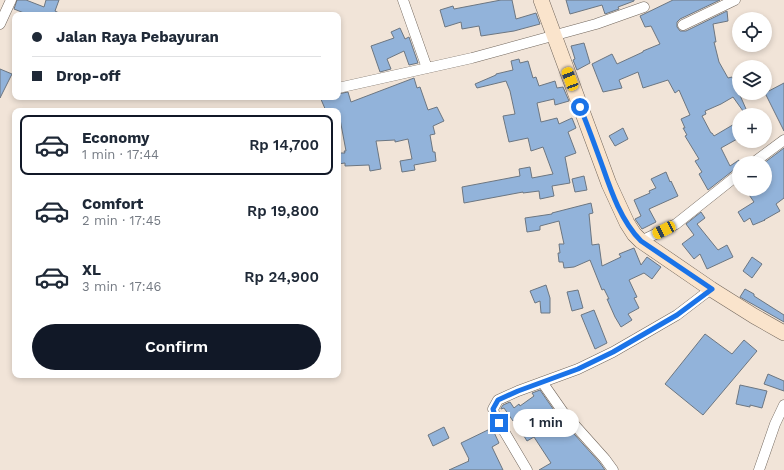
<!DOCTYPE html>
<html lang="en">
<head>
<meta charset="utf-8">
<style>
	:root { --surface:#fff; --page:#f2f2f3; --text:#1f2937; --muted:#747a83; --line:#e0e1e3; --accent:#111827 }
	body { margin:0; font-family:"Work Sans",sans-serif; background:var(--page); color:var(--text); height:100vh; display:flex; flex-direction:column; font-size:15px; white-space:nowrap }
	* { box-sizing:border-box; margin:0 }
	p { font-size:13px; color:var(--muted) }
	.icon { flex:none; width:22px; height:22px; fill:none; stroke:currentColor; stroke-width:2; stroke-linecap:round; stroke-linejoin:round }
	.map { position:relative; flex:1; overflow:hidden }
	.sheet { position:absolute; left:12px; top:108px; width:329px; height:270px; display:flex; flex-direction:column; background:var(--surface); border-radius:8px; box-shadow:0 2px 6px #0003 }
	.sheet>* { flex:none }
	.top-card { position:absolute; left:12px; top:12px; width:329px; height:88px; border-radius:8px; box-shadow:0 2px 6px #0003; display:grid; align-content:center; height:88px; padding:0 20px; background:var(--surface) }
	.tools { position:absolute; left:732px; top:12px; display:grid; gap:8px }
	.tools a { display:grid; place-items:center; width:40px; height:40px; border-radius:50%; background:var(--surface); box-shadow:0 2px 6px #0003; font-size:20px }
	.end { position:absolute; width:18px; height:18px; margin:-9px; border:5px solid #1a73e8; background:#fff; box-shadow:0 0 0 2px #fff }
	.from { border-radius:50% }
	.bubble { position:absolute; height:28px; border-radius:14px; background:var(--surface); box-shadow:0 2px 6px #0003; font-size:13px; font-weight:600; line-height:28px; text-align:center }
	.car { position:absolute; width:12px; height:24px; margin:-12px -6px; border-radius:5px; box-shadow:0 0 3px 1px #0007; background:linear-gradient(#f5c518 24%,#345 0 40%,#f5c518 0 76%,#345 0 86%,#f5c518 0) }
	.top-card b { display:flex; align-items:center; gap:14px; height:38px; font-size:15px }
	.top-card b+b { border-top:1px solid var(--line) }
	.top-card i { width:10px; height:10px; background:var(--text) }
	ul { padding:7px 0 0; list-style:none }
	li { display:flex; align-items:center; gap:12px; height:60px; margin:0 8px 6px; padding:0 12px; border:2px solid transparent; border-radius:8px }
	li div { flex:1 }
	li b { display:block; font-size:15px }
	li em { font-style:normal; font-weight:600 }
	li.on { border-color:var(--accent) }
	li>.icon { width:36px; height:36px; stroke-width:1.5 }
	.cta { display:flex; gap:8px; margin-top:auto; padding:8px 20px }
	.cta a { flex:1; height:46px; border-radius:24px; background:var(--accent); color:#fff; font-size:16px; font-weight:600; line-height:46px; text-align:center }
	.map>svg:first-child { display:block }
	.building { fill:#92b3da; stroke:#6c7681 }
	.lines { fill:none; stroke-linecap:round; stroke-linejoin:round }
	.minor-casing { stroke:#72675d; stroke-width:11 }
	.secondary-casing { stroke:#72675d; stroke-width:16 }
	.minor { stroke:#fff; stroke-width:10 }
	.secondary { stroke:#fae4cc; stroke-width:15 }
	.route { stroke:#1a73e8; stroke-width:5 }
</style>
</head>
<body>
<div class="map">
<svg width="784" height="470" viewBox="0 0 784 470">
	<rect width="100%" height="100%" fill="#f1e4d8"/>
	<path class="building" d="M17,0H26L44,7L46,0H59L55,11L63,15H29L14,9Z
		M501,0H512L516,19L536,13L540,24L514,31L481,36L479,26L462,29L461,22L445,27L440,10L453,6L454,9Z
		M566,0H634V1L618,7L619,9L605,14L602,5L570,14Z
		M673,0H720L680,19L677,22V27L680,31H686L727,11L728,21L713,24L716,42H714L719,62L728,78L732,77L746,109L743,111L733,97L721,104L705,111L706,114L702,116L711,133H712L714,136L736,123L739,128V138L721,148L730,166L739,160V168L735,169L708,190L699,174L702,172L695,161L699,159L685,136L687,135L683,128H685L681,119L690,115L679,90L675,93L668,80L643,88L638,72L619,80L622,88L603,92L592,64L612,54L617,64L643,52V51L660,44L651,26L645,27L640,16Z
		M400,28L405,39L409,37L418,63L409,65L404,51L387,59L391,69L380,72L371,46L394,38L391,32Z
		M584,43L590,63L577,70L573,60L575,59L571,46Z
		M519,59L520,63L528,61L533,78L536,77L539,86L555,81L557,88L563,87L569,101L555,105L554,99L537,103L541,122L557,118L559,124L572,118L576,128L568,132L576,153L565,157L570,183L552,186L554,196L540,199L539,191L523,193V192L464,203L462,187L520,176L519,169L530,167L532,178L553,174L543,147L531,151L528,138L509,142L503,116L515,114L510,91L506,81L477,88L475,84L496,75V74L513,70L511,61Z
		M0,69L12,74L0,98Z
		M414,78L417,88L420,87L428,110L437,107L444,121L433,126L435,134L430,135L433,152H435L436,161L414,165L415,170L402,172L400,161L412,159L408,139L395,142V140L376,141L381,169L370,171L369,165L345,166V163L338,164V153H345L344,151H346L340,119H338V111H326L320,97H338V94L348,92L351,102Z
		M784,83V131L765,93Z
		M623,128L628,139L615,146L609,136Z
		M784,148V198L776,204L780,211L764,220H765L753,225L750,218L744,222L738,212L754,202L745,189H765V163H764Z
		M666,172L670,182L671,181L678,196L649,209L656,222L642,229L635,219L641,216L634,200L650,193L649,191L656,188L651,179Z
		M584,176L587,190L575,192L572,179Z
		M591,203L593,213L589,214L592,245L599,244L602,266L621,257L619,254L634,248L641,265L647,257L661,267L652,279L644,273L629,280L637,297L634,298L639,308L628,314L632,320L621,327L615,317L607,299H609L604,289L602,290L590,260L574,267L564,268L563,262H559L558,253H560L559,244H564L559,221L540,226V230L527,232L525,218L552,214V213Z
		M701,212L705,218L697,224L718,250L727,245L733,257L707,269L700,254L694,259L682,244L694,235L686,224Z
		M752,257L762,264L752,278L743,271Z
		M546,285L550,298V313H541L540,301L535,303L530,291Z
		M745,289L754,294V296L784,315V322L740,297Z
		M578,290L583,308L572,311L567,292Z
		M594,310L607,343L595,349L581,315Z
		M705,334L732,354L744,340L757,351L703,415L665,384Z
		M768,374L784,381V391L764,384Z
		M740,385L767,391L762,408L750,405V407L736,404Z
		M540,390L558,416L600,463L605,470H539L551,463L534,437L527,441L522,433L514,420L513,421L504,408L501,409V408L503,405L510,402L514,408L519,404L520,406L534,396L532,393Z
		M444,427L449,438L433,446L428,435Z
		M492,428L499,443L492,447L503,470H449L469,461L468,460L469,459L461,443Z"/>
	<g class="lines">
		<g class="minor-casing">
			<path id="minor" d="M403,0L427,68
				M0,24L11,0
				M683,25L735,0
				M338,88L472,58L596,24L644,7
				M753,163L784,140
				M641,241L676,224L739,174
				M542,382L563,412L605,459L613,470
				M527,470L495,416L493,409L498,400L518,391L578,369L613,352L677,315L711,289
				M759,470L775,424L784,405"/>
		</g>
		<g class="secondary-casing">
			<path id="secondary" d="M541,0L609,184L627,223L634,234L641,241L711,289L754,316L784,333"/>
		</g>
		<use href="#minor" class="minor"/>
		<use href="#secondary" class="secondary"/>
	</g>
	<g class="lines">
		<path class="route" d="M499,423L495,416L493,409L498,400L518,391L578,369L613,352L677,315L712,289L641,241C621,221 611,191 602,165C595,146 588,126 580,107"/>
	</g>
</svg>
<div class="tools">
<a><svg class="icon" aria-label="locate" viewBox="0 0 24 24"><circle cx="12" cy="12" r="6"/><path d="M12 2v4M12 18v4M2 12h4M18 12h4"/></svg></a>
<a><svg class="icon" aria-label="layers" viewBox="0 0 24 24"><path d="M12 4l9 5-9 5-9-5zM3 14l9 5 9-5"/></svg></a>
<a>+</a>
<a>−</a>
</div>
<i class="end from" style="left:580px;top:107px"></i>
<i class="end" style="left:499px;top:423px"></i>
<div class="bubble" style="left:513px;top:409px;width:66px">1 min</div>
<i class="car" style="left:570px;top:79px;rotate:339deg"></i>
<i class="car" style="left:664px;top:230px;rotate:244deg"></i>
<div class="top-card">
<b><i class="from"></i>Jalan Raya Pebayuran</b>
<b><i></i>Drop-off</b>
</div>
<section class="sheet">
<ul>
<li class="on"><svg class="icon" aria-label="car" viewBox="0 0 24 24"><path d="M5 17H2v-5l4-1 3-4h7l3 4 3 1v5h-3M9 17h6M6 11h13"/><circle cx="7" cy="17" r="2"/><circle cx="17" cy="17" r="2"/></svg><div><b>Economy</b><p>1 min · 17:44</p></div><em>Rp 14,700</em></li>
<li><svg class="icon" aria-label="car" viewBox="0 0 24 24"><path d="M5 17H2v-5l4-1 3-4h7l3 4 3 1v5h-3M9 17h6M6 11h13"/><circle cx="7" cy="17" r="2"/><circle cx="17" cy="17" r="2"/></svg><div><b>Comfort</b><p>2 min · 17:45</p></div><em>Rp 19,800</em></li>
<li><svg class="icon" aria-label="car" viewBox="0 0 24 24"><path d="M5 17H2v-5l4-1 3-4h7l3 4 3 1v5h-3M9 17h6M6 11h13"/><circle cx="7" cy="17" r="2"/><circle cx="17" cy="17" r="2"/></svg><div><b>XL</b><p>3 min · 17:46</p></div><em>Rp 24,900</em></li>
</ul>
<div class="cta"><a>Confirm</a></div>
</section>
</div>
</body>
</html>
